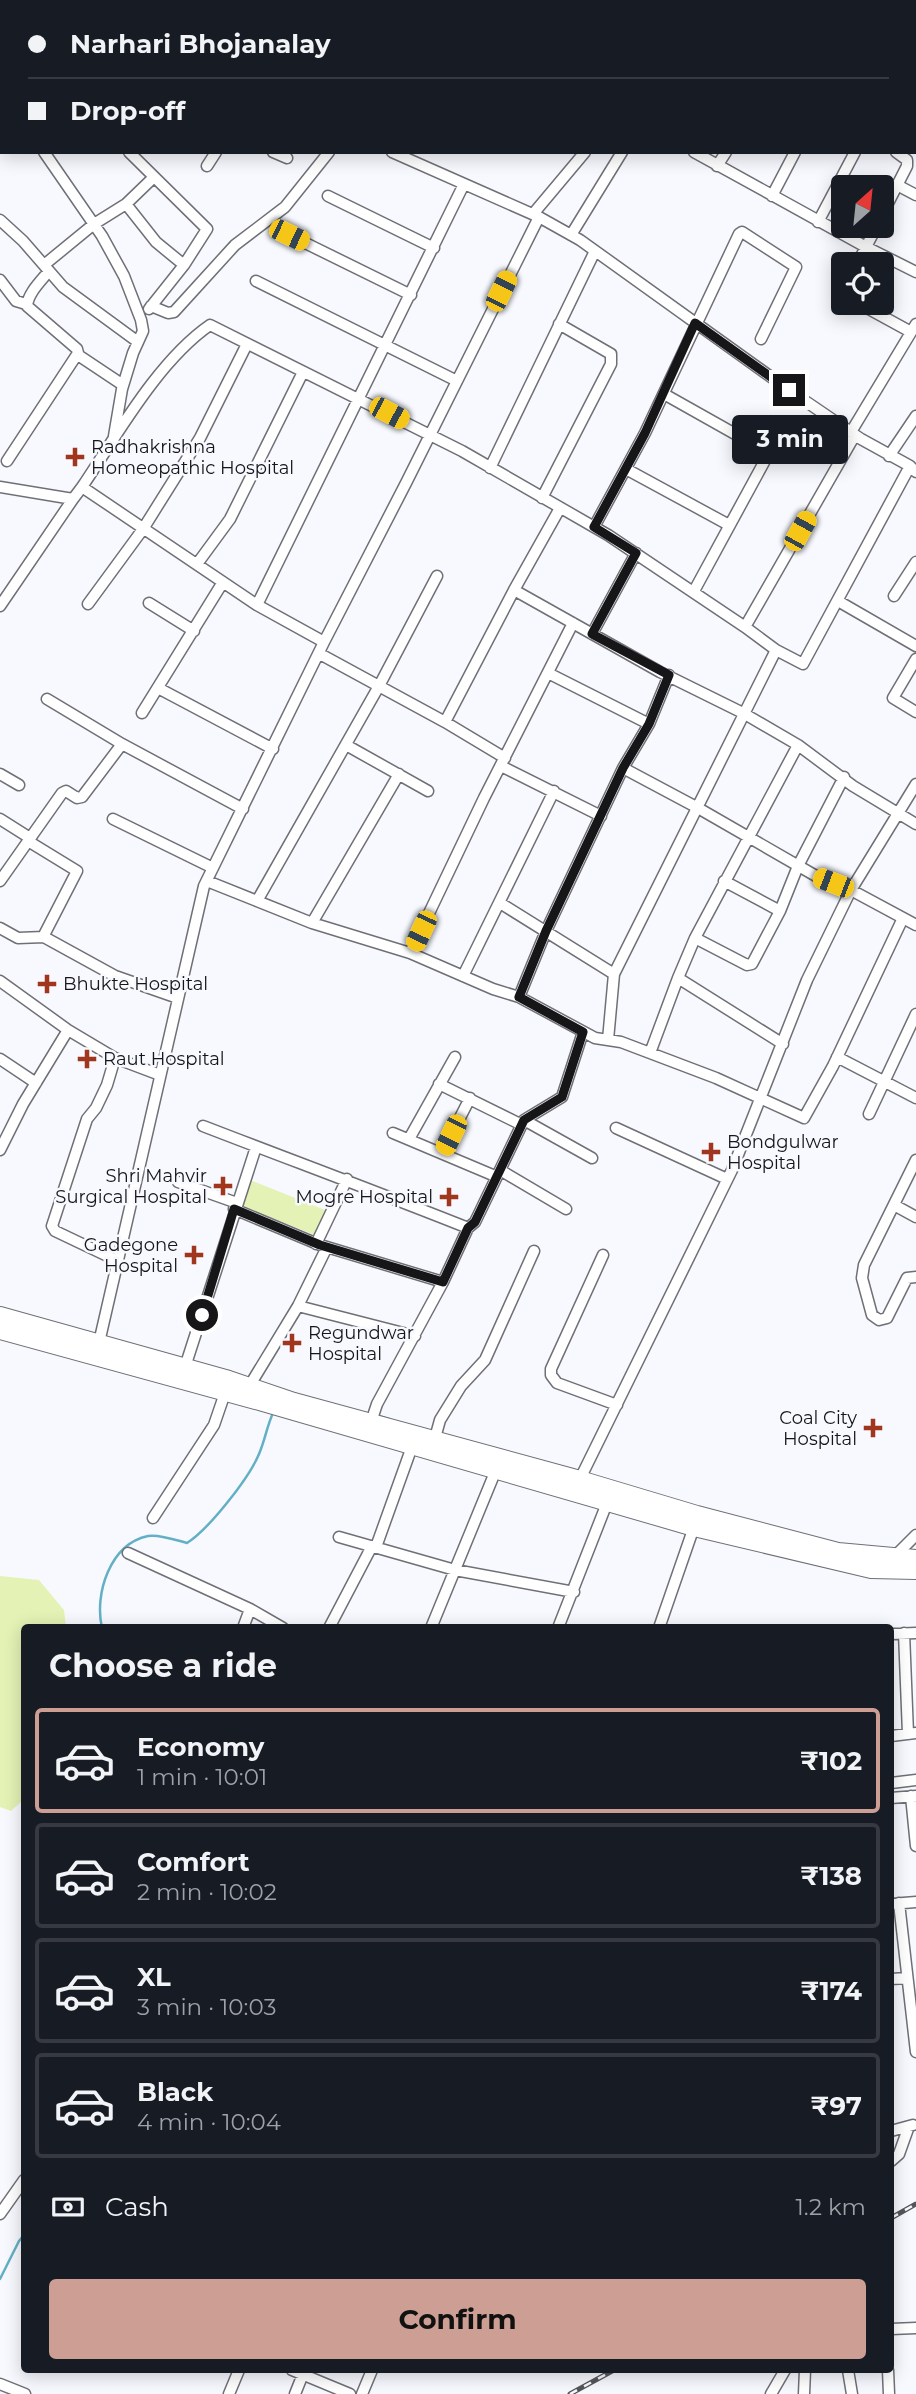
<!DOCTYPE html>
<html lang="en">
<head>
<meta charset="utf-8">
<style>
	:root { --surface:#171b24; --page:#242831; --text:#f1f3f6; --muted:#9ea1a6; --line:#363941; --accent:#cc9e94 }
	body { margin:0; font-family:Montserrat,sans-serif; background:var(--page); color:var(--text); height:100vh; display:flex; flex-direction:column; font-size:26px; white-space:nowrap }
	* { box-sizing:border-box; margin:0 }
	p { font-size:23px; color:var(--muted) }
	.icon { flex:none; width:38px; height:38px; fill:none; stroke:currentColor; stroke-width:2; stroke-linecap:round; stroke-linejoin:round }
	.map { position:relative; flex:1; overflow:hidden }
	.panel { position:absolute; left:21px; top:1624px; width:873px; height:749px; display:flex; flex-direction:column; background:var(--surface); border-radius:7px; box-shadow:0 4px 18px #0003 }
	.panel>* { flex:none }
	.banner { position:absolute; left:0px; top:0px; width:917px; height:154px; box-shadow:0 4px 18px #0003; display:grid; align-content:center; height:154px; padding:0 28px; background:var(--surface) }
	.needle { width:46px; rotate:27deg }
	.buttons { position:absolute; left:831px; top:175px; display:grid; gap:14px }
	.buttons a { display:grid; place-items:center; width:63px; height:63px; border-radius:7px; background:var(--surface); box-shadow:0 4px 18px #0003; font-size:35px }
	.end { position:absolute; width:32px; height:32px; margin:-16px; border:9px solid #161619; background:#fff; box-shadow:0 0 0 4px #fff }
	.from { border-radius:50% }
	.bubble { position:absolute; height:49px; border-radius:7px; background:var(--surface); box-shadow:0 4px 18px #0003; font-size:23px; font-weight:700; line-height:49px; text-align:center }
	.car { position:absolute; width:21px; height:42px; margin:-21px -10px; border-radius:9px; box-shadow:0 0 5px 2px #0007; background:linear-gradient(#f5c518 24%,#345 0 40%,#f5c518 0 76%,#345 0 86%,#f5c518 0) }
	.banner b { display:flex; align-items:center; gap:24px; height:66px; font-size:26px }
	.banner b+b { border-top:2px solid var(--line) }
	.banner i { width:18px; height:18px; background:var(--text) }
	ul { padding:0; list-style:none }
	li { display:flex; align-items:center; gap:21px; height:105px; margin:0 14px 10px; padding:0 14px; border:4px solid var(--line); border-radius:7px }
	li div { flex:1 }
	li b { display:block; font-size:26px }
	li em { font-style:normal; font-weight:700 }
	li.active { border-color:var(--accent) }
	li>.icon { width:63px; height:63px; stroke-width:1.5 }
	h2 { padding:0 28px; font-size:32px; line-height:84px }
	.pay { display:flex; align-items:center; gap:18px; height:77px; padding:0 28px; font-size:26px }
	.pay p { margin-inline-start:auto }
	.cta { display:flex; gap:14px; margin-top:auto; padding:14px 28px }
	.cta a { flex:1; height:80px; border-radius:7px; background:var(--accent); color:#111; font-size:28px; font-weight:700; line-height:80px; text-align:center }
	.map>svg:first-child { display:block }
	.green { fill:#e4f2b5 }
	.lines { fill:none; stroke-linecap:round; stroke-linejoin:round }
	.stream { stroke:#63b0c4; stroke-width:2.5 }
	.minor-casing { stroke:#6e7076; stroke-width:13 }
	.major-casing { stroke:#6e7076; stroke-width:17 }
	.highway-casing { stroke:#6e7076; stroke-width:18 }
	.minor { stroke:#fff; stroke-width:10 }
	.major { stroke:#fff; stroke-width:14 }
	.highway { stroke:#fff; stroke-width:16 }
	.rail-casing { stroke:#555659; stroke-width:5 }
	.rail { stroke:#f7f9fe; stroke-width:2.5; stroke-dasharray:8; stroke-linecap:butt }
	.route { stroke:#161619; stroke-width:9 }
	.poi-dot { fill:#9f361d; stroke:#f7f9fe; stroke-width:2.5 }
	.labels { text-anchor:middle; dominant-baseline:central; stroke-width:5; stroke-linejoin:round; paint-order:stroke }
	.poi-label { font-size:18px; fill:#161619; stroke:#f7f9fe; text-anchor:start }
</style>
</head>
<body>
<div class="map">
<svg width="916" height="2394" viewBox="0 0 916 2394">
	<rect width="100%" height="100%" fill="#f7f9fe"/>
	<path class="green" d="M250,1180L325,1210L315,1235L241,1206Z
		M0,1576L39,1580L64,1610L66,1627L24,1628V1799L11,1811L0,1807Z"/>
	<g class="lines">
		<path class="stream" d="M376,1415L389,1419
			M102,1628C94,1594 110,1544 148,1536C159,1534 176,1540 187,1543C209,1529 249,1478 259,1454C265,1440 267,1426 273,1413
			M0,2279L19,2241L24,2235"/>
		<g class="minor-casing">
			<path id="minor" d="M62,0L64,2
				M582,0L583,2
				M754,0L756,2
				M821,0L822,2
				M892,0L893,2
				M137,2V0
				M351,2V0
				M419,2V0
				M481,2V0
				M515,2L519,0
				M660,2L663,0
				M735,2L737,0
				M0,15L2,16
				M915,52L916,53
				M0,106L2,107
				M44,152L102,236L124,276L141,320L143,331L133,353L122,389L114,436
				M129,152L207,229L184,265L149,309
				M273,152L287,158
				M392,152L539,217L580,240L789,390L861,439L910,466L916,472
				M694,152L866,247L916,272
				M207,166L216,152
				M717,166L726,152
				M897,185L916,195
				M328,196L434,248
				M772,196L795,152
				M126,204L156,242L184,265
				M533,214L585,152
				M882,215L907,166V160L896,152
				M0,220L23,241L63,287L138,342
				M818,222L855,152
				M289,235L411,295
				M571,235L622,152
				M857,264L877,226
				M44,265L94,224L126,204L154,177
				M0,280L16,301L26,304
				M256,281L457,381
				M858,303L911,332
				M151,306L168,313L174,312L235,245L285,207L329,152
				M78,355L123,385
				M664,394L769,453L694,591
				M851,432L916,324
				M889,456L916,416
				M7,461L78,353L77,349L27,306C28,293 41,281 49,271
				M490,468L595,251
				M626,469L729,525
				M0,487L73,499L82,487L257,605L324,642
				M82,487C117,435 158,361 210,325L462,451L608,535L745,627
				M542,498L611,364V354L559,324
				M594,527L645,433L739,234L742,232L796,267L761,339
				M197,564L230,519L303,372
				M514,590L660,672L743,713L798,745L853,786L916,824
				M894,596L916,562
				M838,601L916,646
				M149,603L194,631
				M88,604L143,529L200,438L247,344
				M257,605L464,184
				M0,606L73,499
				M592,634L636,553
				M776,650L803,664L910,466
				M320,654L445,722L505,758
				M916,659L893,698L916,712
				M548,673L649,724
				M158,688L273,749
				M47,699L122,744L243,809
				M142,713L223,582
				M445,722L514,590L560,508
				M346,745L428,791
				M501,766L601,816
				M623,768L698,808L816,876L851,890L916,925
				M0,774L19,785
				M0,819L30,838
				M113,819L213,868
				M28,841L77,871L43,937
				M0,881L62,793L66,791L77,798L82,797L122,744
				M207,881L312,923L410,953L493,989L519,997L595,1038L621,1042L716,1078L804,1118L833,1066L903,918
				M724,881L780,911
				M257,901L379,686L437,576
				M500,903L614,974
				M312,923L399,774
				M0,928L18,938L44,937L115,976L178,998
				M695,938L747,965L752,964L780,911L798,866L844,777
				M410,953L484,798L573,623
				M463,976L554,791
				M678,978L783,1044
				M0,981L68,1030L115,1058L160,1075
				M519,997L546,931L623,768L649,724L669,675
				M608,1040L614,974L776,650L745,627L855,435
				M650,1053L678,978L695,938L798,745
				M837,1057L916,1098
				M115,1058L107,1085L96,1108L87,1119L52,1226L55,1231L118,1261
				M0,1059L36,1083
				M439,1084L522,1125
				M869,1114L916,1014
				M524,1120L592,1158
				M203,1126C291,1160 380,1193 468,1228
				M616,1128L727,1179
				M393,1133L495,1176
				M409,1139L455,1057
				M0,1150L23,1104L68,1030
				M442,1153L470,1098
				M916,1160L864,1265L862,1278L872,1315L879,1320L887,1318L907,1278L916,1277
				M500,1170L566,1209
				M178,1182L237,1203
				M894,1205L916,1217
				M234,1209L320,1245L443,1282
				M316,1244L347,1179
				M603,1255L551,1369V1375L557,1383L617,1405
				M298,1306L415,1336
				M98,1347L204,886L324,642L406,483L539,217
				M185,1367L256,1147
				M250,1385L298,1306L327,1247
				M371,1422L377,1404L443,1282L468,1228L475,1222L524,1120L562,1097L583,1032
				M435,1438L440,1420L461,1386L485,1360L534,1251
				M578,1483L732,1170L807,980L851,890L916,784
				M153,1518L214,1425L225,1393
				M339,1537L455,1570L574,1592
				M376,1547L414,1441
				M128,1553L250,1609
				M894,1557L916,1535
				M243,1628L250,1609L283,1628
				M329,1628L372,1546
				M431,1628L498,1465
				M558,1628L607,1503
				M659,1628L695,1524
				M904,1633L908,1734
				M891,1634L916,1633
				M891,1736L916,1733
				M891,1783L916,1780
				M911,1796L916,1846
				M891,1798L916,1796
				M899,1903L916,2052
				M891,1904L916,1902
				M891,1979L907,1978
				M891,2131L913,2125
				M891,2161L899,2154L909,2126
				M0,2214L24,2180
				M891,2329L916,2328
				M292,2370L350,2394
				M848,2370L852,2394
				M888,2370L889,2394
				M0,2384L25,2394
				M229,2394L239,2370
				M295,2394L303,2374
				M362,2394L372,2370
				M771,2394L785,2370
				M804,2394L805,2370"/>
		</g>
		<g class="major-casing">
			<path id="major" d="M19,2L20,0
				M39,2L40,0
				M0,36L2,33
				M0,65L2,63"/>
		</g>
		<g class="highway-casing">
			<path id="highway" d="M0,1315L229,1379L294,1401L580,1479L697,1514L838,1551L916,1558
				M0,1331L263,1403L694,1528L871,1570L916,1571"/>
		</g>
		<use href="#minor" class="minor"/>
		<use href="#major" class="major"/>
		<use href="#highway" class="highway"/>
		<g class="rail-casing">
			<path id="rail" d="M891,2218L916,2204
				M570,2394L614,2370"/>
		</g>
		<use href="#rail" class="rail"/>
	</g>
	<g class="lines">
		<path class="route" d="M202,1315L234,1209L320,1245L443,1282L468,1228L475,1222L524,1120L562,1097L583,1032L519,997L546,931L623,768L649,724L669,675L592,634L636,553L594,527L645,433L695,323L789,390"/>
	</g>
	<g class="poi-dot">
		<path d="M71.5 446.5h7v7h7v7h-7v7h-7v-7h-7v-7h7z"/>
		<path d="M43.5 973.5h7v7h7v7h-7v7h-7v-7h-7v-7h7z"/>
		<path d="M83.5 1048.5h7v7h7v7h-7v7h-7v-7h-7v-7h7z"/>
		<path d="M707.5 1141.5h7v7h7v7h-7v7h-7v-7h-7v-7h7z"/>
		<path d="M219.5 1175.5h7v7h7v7h-7v7h-7v-7h-7v-7h7z"/>
		<path d="M445.5 1186.5h7v7h7v7h-7v7h-7v-7h-7v-7h7z"/>
		<path d="M190.5 1244.5h7v7h7v7h-7v7h-7v-7h-7v-7h7z"/>
		<path d="M288.5 1332.5h7v7h7v7h-7v7h-7v-7h-7v-7h7z"/>
		<path d="M869.5 1417.5h7v7h7v7h-7v7h-7v-7h-7v-7h7z"/>
	</g>
	<g class="labels">
		<g class="poi-label">
			<text x="91" y="447">Radhakrishna<tspan x="91" dy="21">Homeopathic Hospital</tspan></text>
			<text x="63" y="984">Bhukte Hospital</text>
			<text x="103" y="1059">Raut Hospital</text>
			<text x="727" y="1142">Bondgulwar<tspan x="727" dy="21">Hospital</tspan></text>
			<text x="207" y="1176" text-anchor="end">Shri Mahvir<tspan x="207" dy="21">Surgical Hospital</tspan></text>
			<text x="433" y="1197" text-anchor="end">Mogre Hospital</text>
			<text x="178" y="1245" text-anchor="end">Gadegone<tspan x="178" dy="21">Hospital</tspan></text>
			<text x="308" y="1333">Regundwar<tspan x="308" dy="21">Hospital</tspan></text>
			<text x="857" y="1418" text-anchor="end">Coal City<tspan x="857" dy="21">Hospital</tspan></text>
		</g>
	</g>
</svg>
<div class="buttons">
<a><svg class="needle" viewBox="-14 -14 28 28"><path d="M0-13l5 13h-10z" fill="#e53935"/><path d="M0 13l5-13h-10z" fill="#9ea1a6"/></svg></a>
<a><svg class="icon" aria-label="locate" viewBox="0 0 24 24"><circle cx="12" cy="12" r="6"/><path d="M12 2v4M12 18v4M2 12h4M18 12h4"/></svg></a>
</div>
<i class="end from" style="left:202px;top:1315px"></i>
<i class="end" style="left:789px;top:390px"></i>
<div class="bubble" style="left:732px;top:415px;width:116px">3 min</div>
<i class="car" style="left:289px;top:235px;rotate:116deg"></i>
<i class="car" style="left:501px;top:291px;rotate:26deg"></i>
<i class="car" style="left:389px;top:413px;rotate:118deg"></i>
<i class="car" style="left:800px;top:531px;rotate:29deg"></i>
<i class="car" style="left:833px;top:883px;rotate:291deg"></i>
<i class="car" style="left:421px;top:931px;rotate:205deg"></i>
<i class="car" style="left:451px;top:1135px;rotate:206deg"></i>
<div class="banner">
<b><i class="from"></i>Narhari Bhojanalay</b>
<b><i></i>Drop-off</b>
</div>
<section class="panel">
<h2>Choose a ride</h2>
<ul>
<li class="active"><svg class="icon" aria-label="car" viewBox="0 0 24 24"><path d="M5 17H2v-5l4-1 3-4h7l3 4 3 1v5h-3M9 17h6M6 11h13"/><circle cx="7" cy="17" r="2"/><circle cx="17" cy="17" r="2"/></svg><div><b>Economy</b><p>1 min · 10:01</p></div><em>₹102</em></li>
<li><svg class="icon" aria-label="car" viewBox="0 0 24 24"><path d="M5 17H2v-5l4-1 3-4h7l3 4 3 1v5h-3M9 17h6M6 11h13"/><circle cx="7" cy="17" r="2"/><circle cx="17" cy="17" r="2"/></svg><div><b>Comfort</b><p>2 min · 10:02</p></div><em>₹138</em></li>
<li><svg class="icon" aria-label="car" viewBox="0 0 24 24"><path d="M5 17H2v-5l4-1 3-4h7l3 4 3 1v5h-3M9 17h6M6 11h13"/><circle cx="7" cy="17" r="2"/><circle cx="17" cy="17" r="2"/></svg><div><b>XL</b><p>3 min · 10:03</p></div><em>₹174</em></li>
<li><svg class="icon" aria-label="car" viewBox="0 0 24 24"><path d="M5 17H2v-5l4-1 3-4h7l3 4 3 1v5h-3M9 17h6M6 11h13"/><circle cx="7" cy="17" r="2"/><circle cx="17" cy="17" r="2"/></svg><div><b>Black</b><p>4 min · 10:04</p></div><em>₹97</em></li>
</ul>
<div class="pay"><svg class="icon" aria-label="cash" viewBox="0 0 24 24"><path d="M3 7h18v10H3z"/><circle cx="12" cy="12" r="2"/></svg>Cash<p>1.2 km</p></div>
<div class="cta"><a>Confirm</a></div>
</section>
</div>
</body>
</html>
